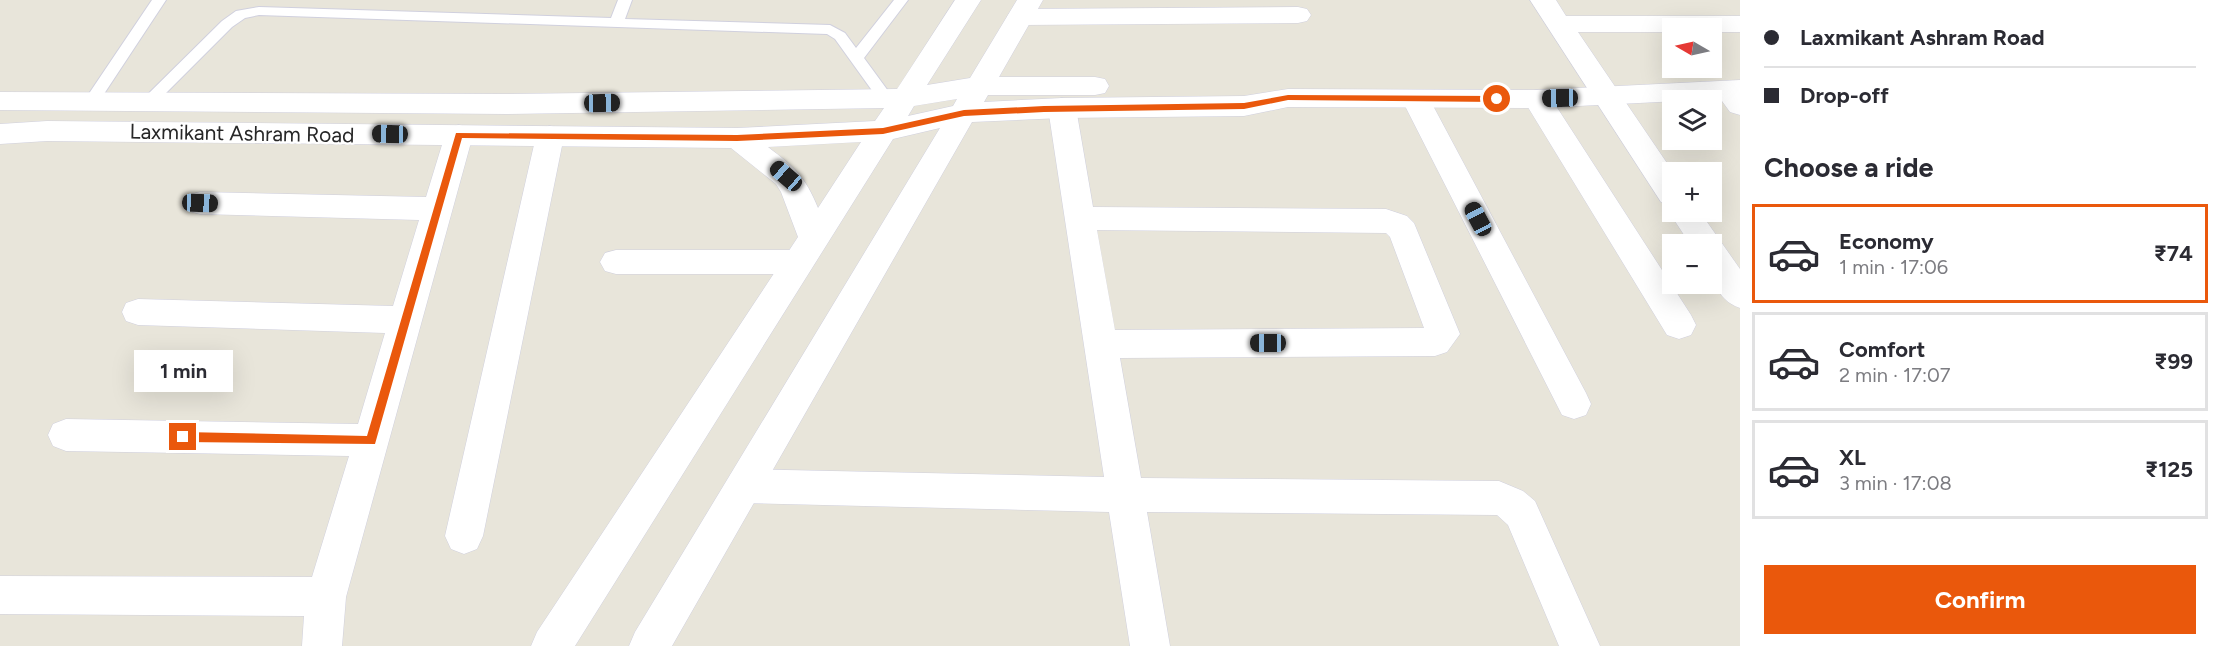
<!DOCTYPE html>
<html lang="en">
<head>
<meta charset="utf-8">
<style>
	:root { --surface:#fff; --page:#f7f7f7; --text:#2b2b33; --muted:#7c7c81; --line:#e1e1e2; --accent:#ea580c }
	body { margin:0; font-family:Figtree,sans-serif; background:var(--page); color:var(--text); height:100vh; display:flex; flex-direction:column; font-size:22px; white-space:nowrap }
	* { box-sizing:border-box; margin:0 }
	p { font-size:20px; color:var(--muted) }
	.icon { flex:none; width:33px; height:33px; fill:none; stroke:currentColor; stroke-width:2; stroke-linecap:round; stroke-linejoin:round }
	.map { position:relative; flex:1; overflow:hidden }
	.sheet { display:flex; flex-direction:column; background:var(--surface); width:480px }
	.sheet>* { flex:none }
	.top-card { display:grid; align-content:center; height:132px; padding:0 24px; background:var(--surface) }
	.needle { width:39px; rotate:279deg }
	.tools { position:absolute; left:1662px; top:18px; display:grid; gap:12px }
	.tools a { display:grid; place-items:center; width:60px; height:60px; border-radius:0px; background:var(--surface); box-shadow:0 6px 24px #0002; font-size:30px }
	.end { position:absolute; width:27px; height:27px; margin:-14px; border:8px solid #ea580c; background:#fff; box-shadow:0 0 0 3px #fff }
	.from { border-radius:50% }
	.bubble { position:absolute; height:42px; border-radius:0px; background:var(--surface); box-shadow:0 6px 24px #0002; font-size:20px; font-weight:700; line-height:42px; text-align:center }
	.car { position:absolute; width:18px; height:36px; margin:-18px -9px; border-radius:8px; box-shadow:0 0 4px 2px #0007; background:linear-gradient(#222 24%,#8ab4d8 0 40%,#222 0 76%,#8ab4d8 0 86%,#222 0) }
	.top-card b { display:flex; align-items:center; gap:21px; height:57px; font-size:22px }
	.top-card b+b { border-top:2px solid var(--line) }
	.top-card i { width:15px; height:15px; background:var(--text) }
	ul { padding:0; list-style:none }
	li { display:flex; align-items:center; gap:18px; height:99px; margin:0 12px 9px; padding:0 12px; border:3px solid var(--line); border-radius:0px }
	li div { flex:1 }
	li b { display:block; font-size:22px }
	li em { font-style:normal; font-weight:700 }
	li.active { border-color:var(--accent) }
	li>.icon { width:54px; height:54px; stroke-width:1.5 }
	h2 { padding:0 24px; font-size:27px; line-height:72px }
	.button { display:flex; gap:12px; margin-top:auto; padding:12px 24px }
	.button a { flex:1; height:69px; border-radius:0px; background:var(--accent); color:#fff; font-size:24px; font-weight:700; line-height:69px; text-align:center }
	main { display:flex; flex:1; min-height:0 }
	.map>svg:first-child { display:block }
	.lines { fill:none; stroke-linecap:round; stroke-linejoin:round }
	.lane-casing { stroke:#d0d0de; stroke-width:2 }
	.street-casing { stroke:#d0d0de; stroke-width:1 }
	.secondary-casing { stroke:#d0d0de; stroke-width:1 }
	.lane { fill:#fff; fill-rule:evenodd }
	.street { fill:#fff; fill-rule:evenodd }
	.secondary { fill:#fff; fill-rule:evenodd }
	.route { fill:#ea580c }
	.labels { text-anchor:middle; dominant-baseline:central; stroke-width:4.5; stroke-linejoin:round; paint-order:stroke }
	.street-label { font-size:21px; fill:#272727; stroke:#fff }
</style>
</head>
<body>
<main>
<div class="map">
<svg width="1740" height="646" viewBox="0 0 1740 646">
	<rect width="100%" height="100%" fill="#e8e5da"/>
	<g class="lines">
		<g class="lane-casing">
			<path id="lane" d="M152,0H166L96,106H86L83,102L86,98Z
				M618,0H632L625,19L830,25L845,33L856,48L894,0H908L864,58L894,99L886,104L881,103L835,39L827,34L259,15L245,18L232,27L153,106H143L140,102L222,21L236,11L259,7L611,18Z"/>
		</g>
		<g class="street-casing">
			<path id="street" d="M1530,0H1556L1566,16H1740V32H1712V28H1672V32H1578L1673,172L1672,205L1661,202Z
				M1298,7L1307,9L1311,15L1307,21L1298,23L1020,25L1011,23L1007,17L1011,11L1020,9Z
				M1728,81L1740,86V115L1730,112L1714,90L1718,83Z
				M1537,90L1547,92L1691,315L1696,325L1691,335L1679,339L1667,335L1523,99L1527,92Z
				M1416,91L1426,93L1430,100L1586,393L1591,404L1586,415L1574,419L1562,415L1402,100L1406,93Z
				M1062,98L1072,101L1076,108L1093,207L1386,209L1407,216L1414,223L1460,334L1447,352L1435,356L1120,358L1141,478L1499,481L1523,491L1535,501L1600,646H1559L1508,525L1497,515L1147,512L1170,646H1130L1109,512L744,503L731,498L726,486L731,474L744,469L1104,477L1048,108L1052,101ZM1097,230L1386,233L1390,237L1424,328L1115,330Z
				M459,125L469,128L473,135L346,597L342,646H302L304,616L0,614V576L312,577L349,456L66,451L53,446L48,435L53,424L66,419L358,424L385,333L138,325L126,321L122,312L126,303L138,299L393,306L419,220L200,214L189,211L185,203L189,195L200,192L426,197L445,135L449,128Z
				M550,126L560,129L564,136L483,536L477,549L464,554L451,549L445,536L536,136L540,129Z
				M1672,205V212H1700L1740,269V308C1711,298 1712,270 1712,244H1690L1669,212Z
				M616,250H798L809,253L814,262L809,271L798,274H616L605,271L600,262L605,253Z"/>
		</g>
		<g class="secondary-casing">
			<path id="secondary" d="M955,0H981L927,85L970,78L1017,0H1043L999,77H1095L1105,79L1109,86L1105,93L1095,95H988L984,102L1062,98L1244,96L1288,89L1537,90L1740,80V98L1537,108L1288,107L1244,116L1062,118L972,122L672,646H629L635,632L940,128L893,139L575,646H531L537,632L798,237L781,192L776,184L731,148L47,141L0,144V124L47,121L737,128L875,121L884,108L507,114L0,110V92L507,94L897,89ZM957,99L953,106L908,116L914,106ZM861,142L818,208C805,176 794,167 768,147Z"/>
		</g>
		<use href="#lane" class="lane"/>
		<use href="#street" class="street"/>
		<use href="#secondary" class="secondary"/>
	</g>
	<path class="route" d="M1288,95L1497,96L1501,99L1497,102L1288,100L1244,109L1044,112L964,116L883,134L737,141L462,138L375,444L183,442L178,437L183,432L367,436L456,133L737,135L883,128L964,110L1044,106L1244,103Z"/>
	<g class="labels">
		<g class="street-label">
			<text transform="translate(242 133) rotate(1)">Laxmikant Ashram Road</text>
		</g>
	</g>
</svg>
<div class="tools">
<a><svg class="needle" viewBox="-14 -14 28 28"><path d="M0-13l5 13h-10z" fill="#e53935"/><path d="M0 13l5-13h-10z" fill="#7c7c81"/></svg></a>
<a><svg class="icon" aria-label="layers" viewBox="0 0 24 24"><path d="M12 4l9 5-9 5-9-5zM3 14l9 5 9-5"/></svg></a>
<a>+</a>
<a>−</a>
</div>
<i class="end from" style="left:1497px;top:99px"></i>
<i class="end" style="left:183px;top:437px"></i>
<div class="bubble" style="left:134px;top:350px;width:99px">1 min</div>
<i class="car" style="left:1560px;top:98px;rotate:269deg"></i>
<i class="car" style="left:602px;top:103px;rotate:89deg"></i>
<i class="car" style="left:390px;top:134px;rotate:271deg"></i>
<i class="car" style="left:786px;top:176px;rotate:311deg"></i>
<i class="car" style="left:200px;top:203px;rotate:92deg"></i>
<i class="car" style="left:1478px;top:219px;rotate:332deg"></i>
<i class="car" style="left:1268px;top:343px;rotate:270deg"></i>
</div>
<section class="sheet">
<div class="top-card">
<b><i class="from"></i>Laxmikant Ashram Road</b>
<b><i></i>Drop-off</b>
</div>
<h2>Choose a ride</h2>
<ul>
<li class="active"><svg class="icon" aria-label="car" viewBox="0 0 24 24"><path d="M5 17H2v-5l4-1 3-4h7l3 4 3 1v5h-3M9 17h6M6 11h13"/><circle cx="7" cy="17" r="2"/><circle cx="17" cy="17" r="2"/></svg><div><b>Economy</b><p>1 min · 17:06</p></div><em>₹74</em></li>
<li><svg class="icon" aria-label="car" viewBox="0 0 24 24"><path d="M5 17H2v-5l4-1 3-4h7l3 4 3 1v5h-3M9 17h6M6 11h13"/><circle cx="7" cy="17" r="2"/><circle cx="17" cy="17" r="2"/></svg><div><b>Comfort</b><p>2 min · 17:07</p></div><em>₹99</em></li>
<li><svg class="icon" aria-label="car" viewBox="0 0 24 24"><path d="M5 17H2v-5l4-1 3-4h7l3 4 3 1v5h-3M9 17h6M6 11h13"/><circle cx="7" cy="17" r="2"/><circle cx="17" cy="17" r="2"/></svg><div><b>XL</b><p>3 min · 17:08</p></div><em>₹125</em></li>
</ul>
<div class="button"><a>Confirm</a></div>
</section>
</main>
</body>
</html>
